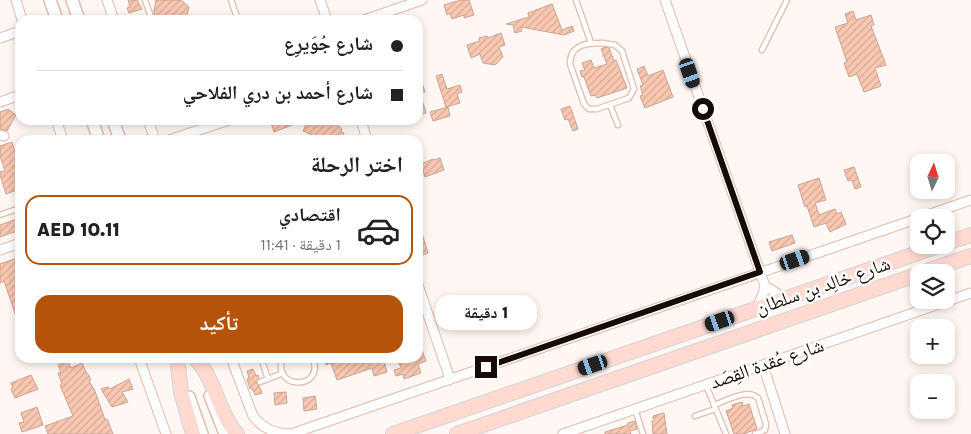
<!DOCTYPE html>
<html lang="ar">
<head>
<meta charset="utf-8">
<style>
	:root { --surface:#fff; --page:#f6f6f6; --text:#222; --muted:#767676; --line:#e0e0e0; --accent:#b45309 }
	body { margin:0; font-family:Karla,"Noto Naskh Arabic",sans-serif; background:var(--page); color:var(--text); direction:rtl; height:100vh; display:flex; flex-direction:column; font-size:19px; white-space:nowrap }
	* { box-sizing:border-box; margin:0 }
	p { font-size:16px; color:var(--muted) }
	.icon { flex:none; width:28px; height:28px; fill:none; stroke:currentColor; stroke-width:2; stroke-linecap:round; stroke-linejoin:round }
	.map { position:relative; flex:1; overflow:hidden; direction:ltr }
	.details { position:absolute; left:15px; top:135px; width:408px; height:228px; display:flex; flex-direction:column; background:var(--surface); border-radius:15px; box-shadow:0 2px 8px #0003; direction:rtl }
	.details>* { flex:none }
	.hud { position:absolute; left:15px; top:15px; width:408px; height:110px; border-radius:15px; box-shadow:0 2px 8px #0003; direction:rtl; display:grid; align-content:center; height:110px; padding:0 20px; background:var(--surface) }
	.needle { width:32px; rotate:4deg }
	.tools { position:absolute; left:910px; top:154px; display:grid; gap:10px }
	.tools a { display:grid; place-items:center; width:45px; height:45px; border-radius:10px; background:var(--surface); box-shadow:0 2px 8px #0003; font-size:25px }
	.end { position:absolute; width:22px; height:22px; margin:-11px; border:6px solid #180b06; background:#fff; box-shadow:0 0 0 2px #fff }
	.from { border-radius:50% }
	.bubble { position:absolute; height:35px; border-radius:15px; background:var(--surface); box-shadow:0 2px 8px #0003; font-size:16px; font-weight:800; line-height:35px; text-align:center; direction:rtl }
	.car { position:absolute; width:15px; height:30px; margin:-15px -8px; border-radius:6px; box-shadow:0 0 4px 1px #0007; background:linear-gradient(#222 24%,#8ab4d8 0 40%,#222 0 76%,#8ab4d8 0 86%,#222 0) }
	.hud b { display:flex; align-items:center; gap:18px; height:48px; font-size:19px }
	.hud b+b { border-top:1px solid var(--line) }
	.hud i { width:12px; height:12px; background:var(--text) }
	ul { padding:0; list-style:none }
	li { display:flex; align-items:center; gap:15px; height:70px; margin:0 10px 8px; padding:0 10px; border:2px solid transparent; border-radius:15px }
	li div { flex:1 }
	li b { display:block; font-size:19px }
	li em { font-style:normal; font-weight:800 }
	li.selected { border-color:var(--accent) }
	li>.icon { width:45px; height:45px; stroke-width:1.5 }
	h2 { padding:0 20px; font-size:22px; line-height:60px }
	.cta { display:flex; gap:10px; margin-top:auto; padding:10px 20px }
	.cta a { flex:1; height:58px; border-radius:15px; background:var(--accent); color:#fff; font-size:20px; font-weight:800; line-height:58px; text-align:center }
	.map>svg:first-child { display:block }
	.building { fill:url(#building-hatch); stroke:#c9a495 }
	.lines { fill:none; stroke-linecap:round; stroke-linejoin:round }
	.service-casing { stroke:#e2bcac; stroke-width:7 }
	.minor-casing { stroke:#e2bcac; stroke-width:11 }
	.tertiary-casing { stroke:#e2bcac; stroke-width:14 }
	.primary-casing { stroke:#d5d3d2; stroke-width:16 }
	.service { stroke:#fff; stroke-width:4.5 }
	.minor { stroke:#fff; stroke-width:9 }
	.tertiary { stroke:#fff; stroke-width:11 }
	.primary { stroke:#ffdad1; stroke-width:14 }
	.route { stroke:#180b06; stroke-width:6 }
	.labels { text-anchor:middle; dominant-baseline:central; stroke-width:5; stroke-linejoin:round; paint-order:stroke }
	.street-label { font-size:19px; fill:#180b06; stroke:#fff }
</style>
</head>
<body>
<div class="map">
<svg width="971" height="434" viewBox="0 0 971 434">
	<defs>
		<pattern id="building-hatch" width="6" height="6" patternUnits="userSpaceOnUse" patternTransform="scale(1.25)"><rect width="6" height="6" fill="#fac7b1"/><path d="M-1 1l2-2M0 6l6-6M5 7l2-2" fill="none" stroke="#d6aa97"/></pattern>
	</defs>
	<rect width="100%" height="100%" fill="#fff7f3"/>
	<path class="building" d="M128,0H137L142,9L129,13L127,8L130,7Z
		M156,0H181L189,7L186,20H156L154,11Z
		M461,0H469L474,15L464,18V15L452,19L450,13L447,15L444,5Z
		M552,4L562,30L572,26L574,31L564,35L521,27L522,31L515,33L513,25L506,24L529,17L528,13Z
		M853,11L856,20L871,15L874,25L871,26L886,65L875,68L881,86L864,92L857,74L849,77L844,63L847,62L835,27L848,23L845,14Z
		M501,33L505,45L499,47L503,57L495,65L483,63L480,54L471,58L467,45L480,41L479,38L487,36L488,38Z
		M605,47L609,48L614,61L616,60L627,88L597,98L595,95L591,96L584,77H582L580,71L585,70L582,63L591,60L594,68L607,64L601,49Z
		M644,66L648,76L663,70L673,97L645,108L640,96L643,95L640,86L643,85L637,69Z
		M418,74H419L425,92L420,93L426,113L418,115Z
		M442,74L447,89L460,85L462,92L457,94L460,103L446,107L436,76Z
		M570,106L578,129L573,131L568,119L565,120L561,109Z
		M448,107L450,116L433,121L430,112Z
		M8,109L16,115L7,131L0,129V112Z
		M278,120H305L274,132L271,123Z
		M308,120H341L338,126L342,129L341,132L344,133L341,139L338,137L336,140H323L303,131Z
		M12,142L20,169V189L6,194L0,175V172L5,171L0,156V146Z
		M440,158L444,170L425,177L421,164L433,159L434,160Z
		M854,167L861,187L855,189L852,180L848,181L844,170Z
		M819,178L826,200L815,203L819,215L835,209L837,214L841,212L846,224L830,232L826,223L814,227L807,206L805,207L798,185Z
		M20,218V230L0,237V225Z
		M419,224L428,253L420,256L418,248Z
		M792,235L795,243L772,251L769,242Z
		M20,257V325H19L4,281L0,283V264Z
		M418,339L426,361L418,364L421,373L404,379L403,374L396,376L394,370L401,368L399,363L418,358Z
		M324,358H365L367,363L383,358L387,372L374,376L372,368L337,380L331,363L326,365Z
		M68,360L71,368L82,363L87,374H88L91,380L89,381L95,391L105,420L107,419L113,434H48L45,426L73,416L60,385L62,384L58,373L61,372L58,365Z
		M253,369L256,376L258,375L259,378L256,383L259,386L262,393L255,395L252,388L250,389L247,379L249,378L247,371Z
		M31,375L38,389L15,398L11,389L13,388L11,383Z
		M129,379L133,389L122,392L128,402L112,407L101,389L108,387L110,389Z
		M286,392L287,403L275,405L274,393Z
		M315,396L317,409L304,411L303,398Z
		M742,402L743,406L749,404L757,429L743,434H734L726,411L733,408L732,405Z
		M37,407L43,425L22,432L19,423L24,422L21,413Z
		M664,413L667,434H653L652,421H654L653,416Z
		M635,421L637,429L630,431L631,434H605V432L628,425V423Z"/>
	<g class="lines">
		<g class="service-casing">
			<path id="service" d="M145,0L152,20
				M231,0L238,20
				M576,0L591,43
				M603,43L615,45L622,51L634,89L629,98L597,109H589L584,104L570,64C570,44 587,43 603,43Z
				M762,50L787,0
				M610,105L618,125
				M0,215L20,208
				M261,358L268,379
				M283,358C270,389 325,392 313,358
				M260,382L283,373
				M706,385L726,434
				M714,405C726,401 747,388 758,398L766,424L765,430L755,434
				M635,409L643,434
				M695,416L715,409"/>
		</g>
		<g class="minor-casing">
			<path id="minor" d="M16,0L22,20
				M107,0L114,20
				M320,0L327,20
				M665,0L765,286L763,294L757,308
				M364,20L422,0
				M0,38L20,31
				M0,102L20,95
				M56,120L63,140
				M148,120L155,140
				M361,120L367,140
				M0,135L4,136
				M169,140L229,120
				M919,218L971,200
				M0,250L20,243
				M418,285L450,379
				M765,286L786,299
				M139,358L166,434
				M231,358L253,416C263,429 275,434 291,434L919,218
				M763,365L785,434
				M563,434L971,293"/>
		</g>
		<g class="tertiary-casing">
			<path id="tertiary" d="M50,0L57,20
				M72,0L79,20
				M92,120L99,140
				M113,120L120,140
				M210,396L225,434
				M189,397L202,434"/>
		</g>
		<g class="primary-casing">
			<path id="primary" d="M946,243L971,235
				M924,272L971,256
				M196,359C216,381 218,412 237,434
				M178,366L181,392L193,434
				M393,434L941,245
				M457,434L919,274"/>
		</g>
		<use href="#service" class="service"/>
		<use href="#minor" class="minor"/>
		<use href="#tertiary" class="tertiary"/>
		<use href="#primary" class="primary"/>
	</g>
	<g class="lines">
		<path class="route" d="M486,367L760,272L703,109"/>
	</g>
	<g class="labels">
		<g class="street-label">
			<text transform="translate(823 286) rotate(-19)">شارع خالِد بن سلطان</text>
			<text transform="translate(767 364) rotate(-19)">شارع عُقدة القِصَد</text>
		</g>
	</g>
</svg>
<div class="tools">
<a><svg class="needle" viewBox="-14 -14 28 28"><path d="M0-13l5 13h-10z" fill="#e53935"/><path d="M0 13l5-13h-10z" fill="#767676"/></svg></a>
<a><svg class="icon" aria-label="locate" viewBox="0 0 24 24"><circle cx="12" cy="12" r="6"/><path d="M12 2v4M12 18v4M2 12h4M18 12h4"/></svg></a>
<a><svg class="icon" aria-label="layers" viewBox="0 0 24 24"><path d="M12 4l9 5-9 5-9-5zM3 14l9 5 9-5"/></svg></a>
<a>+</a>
<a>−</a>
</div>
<i class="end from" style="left:703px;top:109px"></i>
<i class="end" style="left:486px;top:367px"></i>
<div class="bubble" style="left:435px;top:295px;width:102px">1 دقيقة</div>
<i class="car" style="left:690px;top:73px;rotate:161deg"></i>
<i class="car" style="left:795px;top:260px;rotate:71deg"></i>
<i class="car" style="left:720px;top:321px;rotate:251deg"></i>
<i class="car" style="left:593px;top:365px;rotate:251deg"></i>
<div class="hud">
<b><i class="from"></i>شارع جُوَيرِع</b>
<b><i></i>شارع أحمد بن دري الفلاحي</b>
</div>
<section class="details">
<h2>اختر الرحلة</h2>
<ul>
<li class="selected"><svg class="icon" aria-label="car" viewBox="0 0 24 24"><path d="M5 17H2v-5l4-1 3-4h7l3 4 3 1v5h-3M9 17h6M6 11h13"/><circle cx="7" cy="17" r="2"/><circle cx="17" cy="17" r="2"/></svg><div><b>اقتصادي</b><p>1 دقيقة · 11:41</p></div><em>AED 10.11</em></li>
</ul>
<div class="cta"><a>تأكيد</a></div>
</section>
</div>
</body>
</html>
